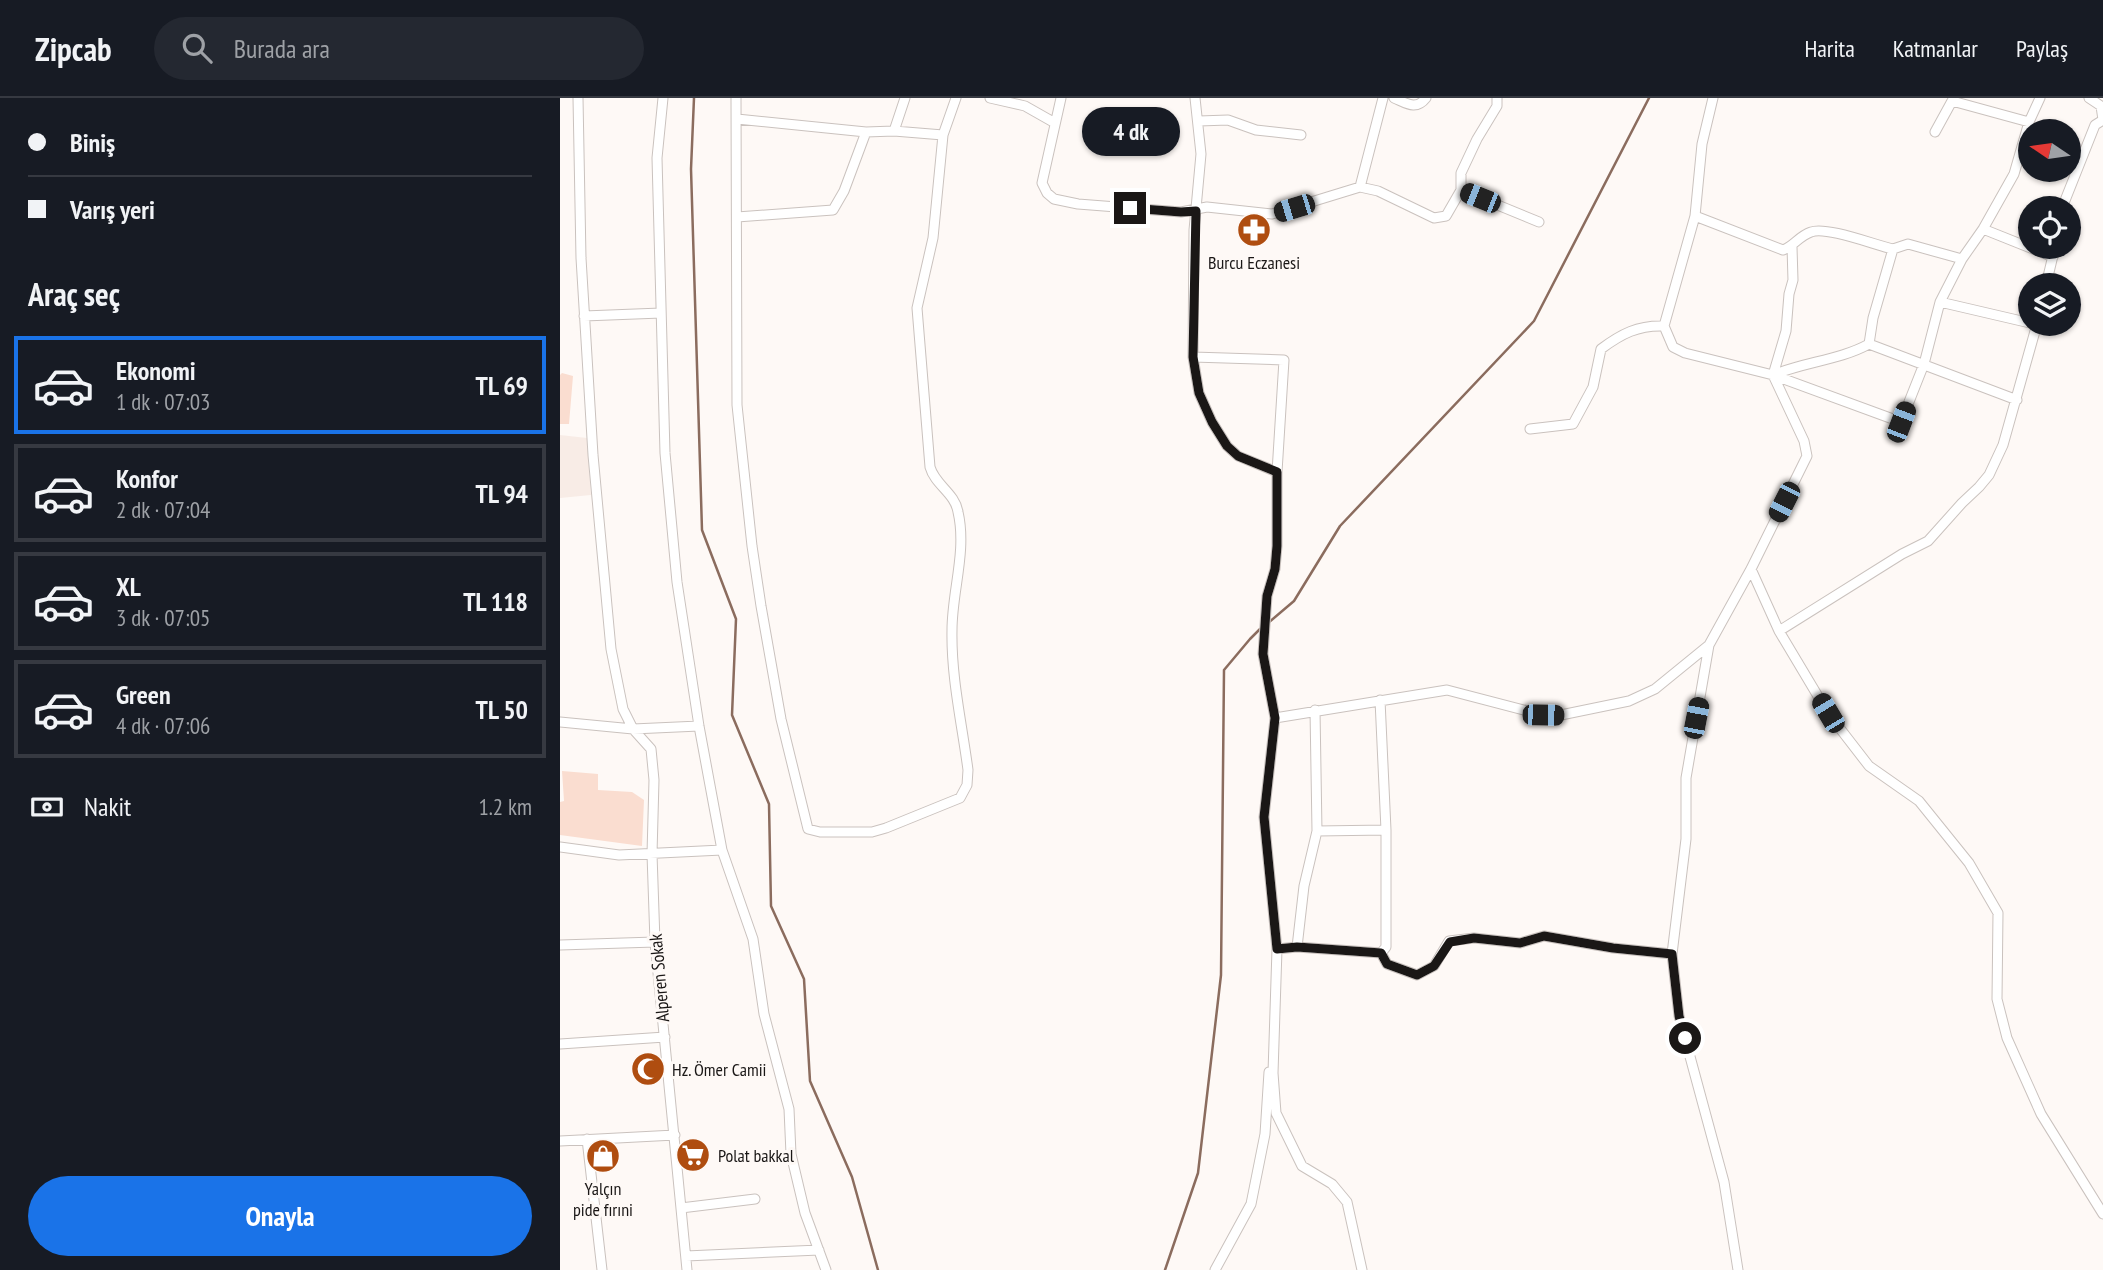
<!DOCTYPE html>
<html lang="tr">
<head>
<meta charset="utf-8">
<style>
	:root { --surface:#171b24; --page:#242831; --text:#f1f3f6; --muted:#9ea1a6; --line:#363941; --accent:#1a73e8 }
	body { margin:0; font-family:"PT Sans Narrow",sans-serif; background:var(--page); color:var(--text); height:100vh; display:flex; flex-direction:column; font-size:26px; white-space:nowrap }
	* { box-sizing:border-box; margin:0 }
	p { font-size:23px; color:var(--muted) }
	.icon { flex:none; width:38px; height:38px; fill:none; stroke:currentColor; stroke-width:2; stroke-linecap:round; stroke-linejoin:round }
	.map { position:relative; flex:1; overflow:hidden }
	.drawer { display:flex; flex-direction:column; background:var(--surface); width:560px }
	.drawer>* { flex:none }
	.top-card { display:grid; align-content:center; height:154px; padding:0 28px; background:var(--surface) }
	.needle { width:46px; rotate:283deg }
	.buttons { position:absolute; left:1458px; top:21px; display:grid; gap:14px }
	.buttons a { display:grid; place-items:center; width:63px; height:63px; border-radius:50%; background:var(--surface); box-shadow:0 2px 5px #0004; font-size:35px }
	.end { position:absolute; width:32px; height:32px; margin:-16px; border:9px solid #1a1716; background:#fff; box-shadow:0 0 0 4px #fff }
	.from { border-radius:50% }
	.bubble { position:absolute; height:49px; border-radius:24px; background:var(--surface); box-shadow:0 2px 5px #0004; font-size:23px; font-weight:700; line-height:49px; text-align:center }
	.car { position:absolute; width:21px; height:42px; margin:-21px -10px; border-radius:9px; box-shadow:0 0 5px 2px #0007; background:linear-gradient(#222 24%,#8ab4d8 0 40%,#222 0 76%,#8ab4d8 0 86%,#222 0) }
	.top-card b { display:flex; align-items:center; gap:24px; height:66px; font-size:26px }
	.top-card b+b { border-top:2px solid var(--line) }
	.top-card i { width:18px; height:18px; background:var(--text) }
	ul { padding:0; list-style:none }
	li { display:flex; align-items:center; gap:21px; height:98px; margin:0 14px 10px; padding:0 14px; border:4px solid var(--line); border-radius:0px }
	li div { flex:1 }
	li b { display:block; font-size:26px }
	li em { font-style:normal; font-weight:700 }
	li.selected { border-color:var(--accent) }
	li>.icon { width:63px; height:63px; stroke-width:1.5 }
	h2 { padding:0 28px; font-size:32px; line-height:84px }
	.pay { display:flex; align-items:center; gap:18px; height:77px; padding:0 28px; font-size:26px }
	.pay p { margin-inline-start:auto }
	.cta { display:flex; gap:14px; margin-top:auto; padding:14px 28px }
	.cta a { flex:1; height:80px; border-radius:42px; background:var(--accent); color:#fff; font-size:28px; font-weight:700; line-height:80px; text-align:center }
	header { display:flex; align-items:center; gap:42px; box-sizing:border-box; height:98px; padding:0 35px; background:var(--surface); border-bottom:2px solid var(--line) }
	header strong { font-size:33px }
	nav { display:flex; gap:38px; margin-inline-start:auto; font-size:24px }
	.search { width:490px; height:63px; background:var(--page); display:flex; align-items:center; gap:18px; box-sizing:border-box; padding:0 24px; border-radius:38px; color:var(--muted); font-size:26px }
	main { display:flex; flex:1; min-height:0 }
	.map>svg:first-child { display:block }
	.built { fill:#f8ece6 }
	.green { fill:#faddd0 }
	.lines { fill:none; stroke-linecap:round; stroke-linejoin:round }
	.stream { stroke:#8b6c5e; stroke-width:2.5 }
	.minor-casing { stroke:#cac2be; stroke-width:11 }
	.minor { stroke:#fff; stroke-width:9 }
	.route { stroke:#1a1716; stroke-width:9 }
	.labels { text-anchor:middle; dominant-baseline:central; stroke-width:6; stroke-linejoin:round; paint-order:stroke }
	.poi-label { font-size:18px; fill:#1a1716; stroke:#fef9f6 }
	.street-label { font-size:18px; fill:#1a1716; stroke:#fef9f6 }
</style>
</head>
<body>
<header>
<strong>Zipcab</strong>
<div class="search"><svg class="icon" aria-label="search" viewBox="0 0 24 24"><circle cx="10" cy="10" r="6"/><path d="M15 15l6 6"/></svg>Burada ara</div>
<nav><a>Harita</a><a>Katmanlar</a><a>Paylaş</a></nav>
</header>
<main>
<section class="drawer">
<div class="top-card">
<b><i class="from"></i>Biniş</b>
<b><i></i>Varış yeri</b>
</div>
<h2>Araç seç</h2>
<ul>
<li class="selected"><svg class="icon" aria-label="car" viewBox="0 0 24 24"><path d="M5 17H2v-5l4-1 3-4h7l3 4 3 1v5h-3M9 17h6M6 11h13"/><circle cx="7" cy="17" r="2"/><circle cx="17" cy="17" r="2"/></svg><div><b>Ekonomi</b><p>1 dk · 07:03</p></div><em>TL 69</em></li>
<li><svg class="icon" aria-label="car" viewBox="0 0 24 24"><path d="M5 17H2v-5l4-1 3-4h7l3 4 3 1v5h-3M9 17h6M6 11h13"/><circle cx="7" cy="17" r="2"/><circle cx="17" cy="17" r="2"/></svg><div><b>Konfor</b><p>2 dk · 07:04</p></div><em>TL 94</em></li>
<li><svg class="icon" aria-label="car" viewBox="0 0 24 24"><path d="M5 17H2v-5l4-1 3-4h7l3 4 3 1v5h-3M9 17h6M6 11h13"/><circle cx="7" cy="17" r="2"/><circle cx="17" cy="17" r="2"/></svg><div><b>XL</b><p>3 dk · 07:05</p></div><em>TL 118</em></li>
<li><svg class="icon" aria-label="car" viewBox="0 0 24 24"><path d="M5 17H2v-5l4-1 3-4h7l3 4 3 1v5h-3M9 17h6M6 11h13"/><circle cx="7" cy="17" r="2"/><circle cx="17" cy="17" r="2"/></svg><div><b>Green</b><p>4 dk · 07:06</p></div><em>TL 50</em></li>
</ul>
<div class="pay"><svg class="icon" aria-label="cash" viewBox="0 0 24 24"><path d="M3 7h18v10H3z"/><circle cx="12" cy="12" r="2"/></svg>Nakit<p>1.2 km</p></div>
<div class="cta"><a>Onayla</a></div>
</section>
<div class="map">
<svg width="1543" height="1172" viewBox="0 0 1543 1172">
	<rect width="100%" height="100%" fill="#fef9f6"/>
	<path class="built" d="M0,337L27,340L31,397L0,400Z"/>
	<path class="green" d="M2,275L13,278L9,326H0V277Z
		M2,673L38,676V692L72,694L84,702L82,748L0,737V704L4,703Z"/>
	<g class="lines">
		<path class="stream" d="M134,0L131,71L142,432L176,521L172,617L209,706L211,808L244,881L250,983L292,1079L318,1172
			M708,525L734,503L780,428L974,223L1089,0
			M605,1172L638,1075L661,877L664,572L690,541L700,531"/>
		<g class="minor-casing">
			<path id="minor" d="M18,0L21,160L33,357L51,551L63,611L73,631L91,651L94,682L92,756L95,844L127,1172
				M103,0L97,60L105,355L117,484L139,628L162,752L193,841L204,916L229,1011L231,1056L245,1115L266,1172
				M176,0L177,307L192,448L201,508L221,621L248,731L260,734H312L326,730L400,700L407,687L408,672C402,626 391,579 392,532C392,493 407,453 398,414C395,395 375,387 370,369L357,210L373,140L383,37L396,0
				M430,0L465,8L495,25
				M501,0L482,85L487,95L494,101L518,106L621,114L647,109L712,116L800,89L818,93L874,120L886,118L901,92V75L917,41L937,8V0
				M635,0L641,56L634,132L633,259L639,295L652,324L667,348L678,358L717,374
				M834,0C846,5 856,13 866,0
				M1153,0L1142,46L1135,118L1104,228L1113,249L1125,255L1213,277L1341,324L1364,266L1380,204L1402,161L1423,131L1454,76L1469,24L1480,0
				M1529,0L1541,8L1543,22
				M177,21L306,34L334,33L383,37
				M639,23L668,22L696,32L741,37
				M334,33L345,0
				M1375,34L1392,3L1469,24
				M800,89L823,0
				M901,92L979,124
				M1502,110L1535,27L1543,22
				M1135,118L1223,152C1234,148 1239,138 1251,134C1266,128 1315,147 1333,151L1313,220L1309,246
				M177,119L273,112L284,93L306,34
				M1423,131L1493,159
				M1333,151L1348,146L1402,161
				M1486,187L1495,149
				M1380,204L1470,225
				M24,218L101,215
				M1309,246L1457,302
				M633,259L724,262L717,374V448L715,471L707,498L703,556L715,620L704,719L717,851L713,975L716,1015L742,1068L772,1086L787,1104L802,1172
				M1213,277C1244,264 1280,262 1309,246
				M970,331L1013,326L1033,289L1041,251C1061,236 1078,227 1104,228
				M1191,471L1219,533L1268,615L1309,668L1359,703L1409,765L1438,815L1437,901L1447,940L1481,1016L1543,1116
				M1219,533L1342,456L1368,443L1402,405L1419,389L1429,377L1443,347L1477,226
				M1149,547L1126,680V741L1112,856L1119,918L1164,1084L1178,1172
				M715,620L887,592L983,617H1001L1069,603L1095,591L1149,547L1191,471L1247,358L1244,343L1213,277L1226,233L1229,196L1233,182L1232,149
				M0,624L73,631L139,628
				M757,733L826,732
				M0,749L59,757L162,752
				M0,847L95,844
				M737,849L744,788L757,733L755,612
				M717,851L737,849L821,855L826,849V732L820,602
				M821,855L827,866L857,877L874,868L889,843L914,840L960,845L984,838L1053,850L1112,856
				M0,946L105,939
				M27,1041L42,1172
				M0,1043L115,1037
				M121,1110L195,1101
				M126,1158L259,1152
				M655,1172L691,1106L705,1036L709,974"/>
		</g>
		<use href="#minor" class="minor"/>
	</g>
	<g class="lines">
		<path class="route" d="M570,110L621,114L636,113L633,259L639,295L652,324L667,348L678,358L717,374V448L715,471L707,498L703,556L715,620L704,719L717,851L737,849L821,855L827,866L857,877L874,868L890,844L914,840L960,845L984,838L1053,850L1112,856L1119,918L1125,940"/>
	</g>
	<defs>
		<g id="pharmacy-disc" transform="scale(1.75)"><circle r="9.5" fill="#af4d10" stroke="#fef9f6"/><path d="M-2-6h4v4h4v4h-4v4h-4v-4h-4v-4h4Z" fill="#fff"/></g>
		<g id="mosque-disc" transform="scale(1.75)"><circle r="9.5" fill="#af4d10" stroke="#fef9f6"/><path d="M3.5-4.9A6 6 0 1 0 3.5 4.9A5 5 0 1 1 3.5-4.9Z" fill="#fff"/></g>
		<g id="supermarket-disc" transform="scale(1.75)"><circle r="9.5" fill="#af4d10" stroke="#fef9f6"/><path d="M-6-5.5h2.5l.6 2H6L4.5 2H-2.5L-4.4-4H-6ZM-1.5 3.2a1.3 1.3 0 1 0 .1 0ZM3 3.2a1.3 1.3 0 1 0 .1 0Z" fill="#fff"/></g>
		<g id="shop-disc" transform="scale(1.75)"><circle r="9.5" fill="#af4d10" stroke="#fef9f6"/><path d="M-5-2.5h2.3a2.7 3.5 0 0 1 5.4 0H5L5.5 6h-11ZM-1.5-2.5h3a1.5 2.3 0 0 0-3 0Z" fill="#fff"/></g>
	</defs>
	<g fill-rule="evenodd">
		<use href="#pharmacy-disc" x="694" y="132"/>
		<use href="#mosque-disc" x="88" y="971"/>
		<use href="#supermarket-disc" x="133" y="1057"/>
		<use href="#shop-disc" x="43" y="1058"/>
	</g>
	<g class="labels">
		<g class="poi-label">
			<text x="694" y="164">Burcu Eczanesi</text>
			<text x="112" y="971" text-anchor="start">Hz. Ömer Camii</text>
			<text x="158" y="1057" text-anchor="start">Polat bakkal</text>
			<text x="43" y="1090">Yalçın<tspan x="43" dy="21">pide fırıni</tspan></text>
		</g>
		<g class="street-label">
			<text transform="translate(99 880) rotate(-95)">Alperen Sokak</text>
		</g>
	</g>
</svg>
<div class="buttons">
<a><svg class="needle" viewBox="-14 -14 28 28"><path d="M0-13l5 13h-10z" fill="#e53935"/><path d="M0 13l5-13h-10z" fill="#9ea1a6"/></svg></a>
<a><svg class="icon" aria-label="locate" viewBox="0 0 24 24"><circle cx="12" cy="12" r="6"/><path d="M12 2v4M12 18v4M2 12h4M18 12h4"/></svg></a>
<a><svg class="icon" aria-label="layers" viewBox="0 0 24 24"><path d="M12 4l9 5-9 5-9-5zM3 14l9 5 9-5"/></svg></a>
</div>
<i class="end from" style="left:1125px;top:940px"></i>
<i class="end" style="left:570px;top:110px"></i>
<div class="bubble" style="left:522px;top:9px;width:98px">4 dk</div>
<i class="car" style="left:920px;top:100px;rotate:292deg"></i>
<i class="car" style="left:734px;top:110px;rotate:253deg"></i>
<i class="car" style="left:1341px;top:324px;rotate:21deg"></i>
<i class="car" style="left:1224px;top:404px;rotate:207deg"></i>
<i class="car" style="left:1268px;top:615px;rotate:329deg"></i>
<i class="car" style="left:983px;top:617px;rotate:91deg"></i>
<i class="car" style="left:1136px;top:620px;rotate:11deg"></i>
</div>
</main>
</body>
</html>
